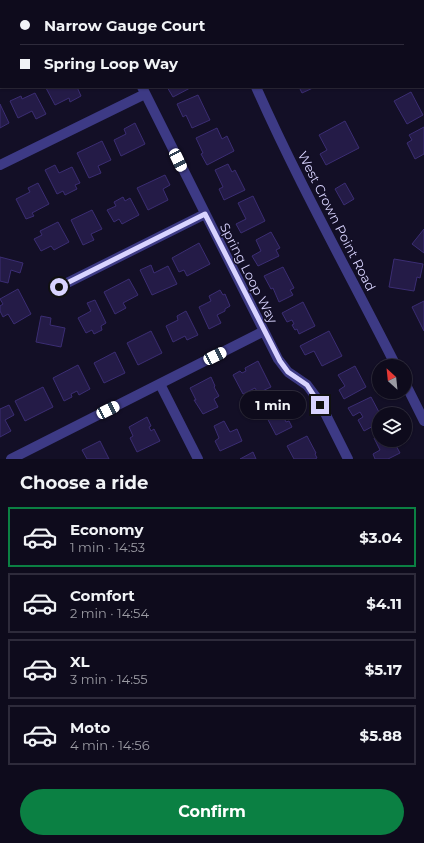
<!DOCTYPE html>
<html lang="en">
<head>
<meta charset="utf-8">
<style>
	:root { --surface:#0e0b1c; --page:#171425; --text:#f1f3f6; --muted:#9b9ba3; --line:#2e2b3b; --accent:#0b8043 }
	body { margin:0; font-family:Montserrat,sans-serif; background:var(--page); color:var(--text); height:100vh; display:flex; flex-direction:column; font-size:15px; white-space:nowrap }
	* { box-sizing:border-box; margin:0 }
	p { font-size:13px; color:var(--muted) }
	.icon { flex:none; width:22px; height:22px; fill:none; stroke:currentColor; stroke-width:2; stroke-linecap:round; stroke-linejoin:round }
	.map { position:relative; height:459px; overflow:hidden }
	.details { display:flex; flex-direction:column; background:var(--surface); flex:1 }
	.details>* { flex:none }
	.hud { position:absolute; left:0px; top:0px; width:424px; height:88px; box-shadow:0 1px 3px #0004,0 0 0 1px var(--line); display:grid; align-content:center; height:88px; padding:0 20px; background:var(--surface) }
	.needle { width:26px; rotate:333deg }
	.controls { position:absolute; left:372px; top:359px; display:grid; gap:8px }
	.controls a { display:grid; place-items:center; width:40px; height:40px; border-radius:50%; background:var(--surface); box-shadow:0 1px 3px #0004,0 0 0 1px var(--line); font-size:20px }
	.end { position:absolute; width:18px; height:18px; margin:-9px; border:5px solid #d9d4ff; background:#111; box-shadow:0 0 0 2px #111 }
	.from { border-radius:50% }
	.bubble { position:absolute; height:28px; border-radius:14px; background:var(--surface); box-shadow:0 1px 3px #0004,0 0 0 1px var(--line); font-size:13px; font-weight:700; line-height:28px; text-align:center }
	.car { position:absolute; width:12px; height:24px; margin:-12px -6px; border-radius:5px; box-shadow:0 0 3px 1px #0007; background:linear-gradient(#fff 24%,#345 0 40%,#fff 0 76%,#345 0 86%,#fff 0) }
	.hud b { display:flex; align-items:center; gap:14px; height:38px; font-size:15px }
	.hud b+b { border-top:1px solid var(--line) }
	.hud i { width:10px; height:10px; background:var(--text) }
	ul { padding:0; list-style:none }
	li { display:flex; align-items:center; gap:12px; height:60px; margin:0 8px 6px; padding:0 12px; border:2px solid var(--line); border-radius:0px }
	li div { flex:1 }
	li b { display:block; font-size:15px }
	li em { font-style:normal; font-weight:700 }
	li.selected { border-color:var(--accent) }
	li>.icon { width:36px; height:36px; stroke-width:1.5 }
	h2 { padding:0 20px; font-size:18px; line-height:48px }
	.cta { display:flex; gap:8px; margin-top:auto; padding:8px 20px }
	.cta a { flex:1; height:46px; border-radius:24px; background:var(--accent); color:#fff; font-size:16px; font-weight:700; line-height:46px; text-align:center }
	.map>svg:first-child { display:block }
	.building { fill:#241b47; stroke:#3b2d73 }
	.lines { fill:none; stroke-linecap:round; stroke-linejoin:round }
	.minor { stroke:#3d3a85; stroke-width:10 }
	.tertiary { stroke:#3d3a85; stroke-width:10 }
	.route { stroke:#d9d4ff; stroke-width:5 }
	.labels { text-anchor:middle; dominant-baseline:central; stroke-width:3; stroke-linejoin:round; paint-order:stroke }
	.street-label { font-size:13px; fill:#d9d4ff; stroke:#130f26 }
</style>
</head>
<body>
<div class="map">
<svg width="424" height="459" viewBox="0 0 424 459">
	<rect width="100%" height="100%" fill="#130f26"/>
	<path class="building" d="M48,87H77L81,96L70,102L69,98L55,105L46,88Z
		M167,87H192L173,97Z
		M299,87H315L302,93Z
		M411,92L423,115L407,124L394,101Z
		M35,93L46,114L36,119L32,111L18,118L10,101L21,96L22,99Z
		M198,95L210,120L192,128L186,115L183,117L177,104Z
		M0,104L9,123L0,128Z
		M345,121L359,148L326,165L320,154L327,150L319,135Z
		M135,123L145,144L121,156L114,140L126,134L124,129Z
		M424,127V154L415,159L407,143L412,140L409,135Z
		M217,128L222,139L227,136L234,151L207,165L201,154L203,153L196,138Z
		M102,141L111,160L98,166L101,173L89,178L77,153Z
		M228,164L232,172L235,170L245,190L224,200L219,189L223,187L215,170Z
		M55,165L59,173L72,167L80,183L75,185L77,189L65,195L63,191L57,194L45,170Z
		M165,175L170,185L163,189L168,200L148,210L137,188Z
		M38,183L49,204L32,213L34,216L26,219L16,199L30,192L28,188Z
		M345,183L354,199L344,205L335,189Z
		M253,196L265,221L241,233L236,224L246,219L238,203Z
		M123,197L125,201L130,198L139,215L122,224L119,219L114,222L107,210L116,206L114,202Z
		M92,210L102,229L91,234L94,240L83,245L71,220Z
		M58,222L69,242L54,250L51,246L41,251L34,239L42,235L40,231Z
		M424,229V253L412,244Z
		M271,232L280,248L276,250L279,256L258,266L252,256L261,251L256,240Z
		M199,243L210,264L187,276L184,270L179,272L172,258Z
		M0,257L23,263L20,273L11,270L8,283L0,281Z
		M394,259L423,264L420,278L417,277L414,291L389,287Z
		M151,265L154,273L168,266L177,284L152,295L140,270Z
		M283,267L294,288L290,290L293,295L279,302L273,288L271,289L264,276Z
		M129,279L138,295L123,303L126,308L115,314L104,292Z
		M18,289L31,314L14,324L8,314L3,317L0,311V306L3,304L0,299Z
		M220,290L223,295L225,294L230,306L225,309V311L217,315L221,323L209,329L199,307L211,301L209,296Z
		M95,300L106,323L101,326L102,330L94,334L92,330L86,333L78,318L91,311L87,303Z
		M424,301V331L412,307Z
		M303,302L315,326L299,334L297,329L295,330L292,325L294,324L292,320L287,322L282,313Z
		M186,311L198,335L187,340L185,336L173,342L166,326L178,320L177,316Z
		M41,316L51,318L50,325L65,328L61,347L36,342Z
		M151,331L162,353L138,365L127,343Z
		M329,331L342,356L322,366L314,351L305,355L300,346Z
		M115,352L125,373L104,383L94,363Z
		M258,361L271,387L258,393L255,388L243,394L233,375L240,371L242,373L246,371L245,368Z
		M78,365L90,389L79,395L77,391L71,394L72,397L64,401L53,378Z
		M355,366L366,387L344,399L339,390L345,386L338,375Z
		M211,377L215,386L214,387L219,396L214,399L218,407L203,414L194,400H196L190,388Z
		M43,387L53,407L25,421L15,401Z
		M371,397L380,414H379V423L364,431L358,420L363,417L360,412L353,416L348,408Z
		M288,403L292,411L283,416L286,422L289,421L292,427L276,435L265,414Z
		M9,405L14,415L5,420L11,431L0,437V409Z
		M147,417L151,426L149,427L151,431L154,429L160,441L137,452L130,438L133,436L129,427Z
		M224,421L230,432L237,429L242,441L220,451L215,441L219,438L214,426Z
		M379,435V440H393L400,453L388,459H375L373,454L380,450L374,438Z
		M307,436L316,453L315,454L317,458L315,459H294L287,446Z
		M100,441L109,459H87L82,450Z
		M253,452L256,459H240Z"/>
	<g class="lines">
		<path class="minor" d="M99,0V1
			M31,1L33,0
			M0,16H1
			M142,87L278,359L288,372L307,385L319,401L348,459
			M0,165L145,94
			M59,287L205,214
			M160,384L198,459
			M11,459L264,331"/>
		<path class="tertiary" d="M241,0V1
			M256,87C298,182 349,273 396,366
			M405,383L424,421"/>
	</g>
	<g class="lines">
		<path class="route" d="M59,287L205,214L280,361L288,372L307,385L320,405"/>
	</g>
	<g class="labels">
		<g class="street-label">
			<text transform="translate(337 221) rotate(63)">West Crown Point Road</text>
			<text transform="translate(249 273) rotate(63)">Spring Loop Way</text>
		</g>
	</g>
</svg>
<div class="controls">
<a><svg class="needle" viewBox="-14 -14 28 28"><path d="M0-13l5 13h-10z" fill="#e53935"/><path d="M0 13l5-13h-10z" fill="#9b9ba3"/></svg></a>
<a><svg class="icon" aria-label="layers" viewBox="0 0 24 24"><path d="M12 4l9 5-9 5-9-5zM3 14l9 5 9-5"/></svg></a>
</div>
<i class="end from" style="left:59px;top:287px"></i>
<i class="end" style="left:320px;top:405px"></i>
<div class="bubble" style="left:240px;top:391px;width:66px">1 min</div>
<i class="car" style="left:178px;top:160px;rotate:154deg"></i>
<i class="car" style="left:215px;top:356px;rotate:63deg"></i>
<i class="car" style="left:108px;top:410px;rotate:63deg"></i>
<div class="hud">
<b><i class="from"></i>Narrow Gauge Court</b>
<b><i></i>Spring Loop Way</b>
</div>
</div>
<section class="details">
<h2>Choose a ride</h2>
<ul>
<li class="selected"><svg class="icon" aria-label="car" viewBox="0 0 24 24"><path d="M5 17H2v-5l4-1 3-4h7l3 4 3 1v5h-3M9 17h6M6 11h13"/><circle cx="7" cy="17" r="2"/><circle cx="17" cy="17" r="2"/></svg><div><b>Economy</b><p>1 min · 14:53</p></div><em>$3.04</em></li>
<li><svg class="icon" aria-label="car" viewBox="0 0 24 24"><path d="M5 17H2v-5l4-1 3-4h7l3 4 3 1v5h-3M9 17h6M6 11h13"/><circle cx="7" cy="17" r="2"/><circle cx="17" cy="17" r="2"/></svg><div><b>Comfort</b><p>2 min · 14:54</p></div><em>$4.11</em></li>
<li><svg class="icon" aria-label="car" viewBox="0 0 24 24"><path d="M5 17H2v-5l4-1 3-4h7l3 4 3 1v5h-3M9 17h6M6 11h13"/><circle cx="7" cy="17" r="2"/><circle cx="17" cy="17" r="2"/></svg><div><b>XL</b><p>3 min · 14:55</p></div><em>$5.17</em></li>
<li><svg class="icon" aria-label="car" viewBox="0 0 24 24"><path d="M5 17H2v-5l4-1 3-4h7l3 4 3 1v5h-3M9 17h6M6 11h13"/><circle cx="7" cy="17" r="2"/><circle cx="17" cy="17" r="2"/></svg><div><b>Moto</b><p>4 min · 14:56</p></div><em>$5.88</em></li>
</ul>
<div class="cta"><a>Confirm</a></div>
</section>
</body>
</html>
